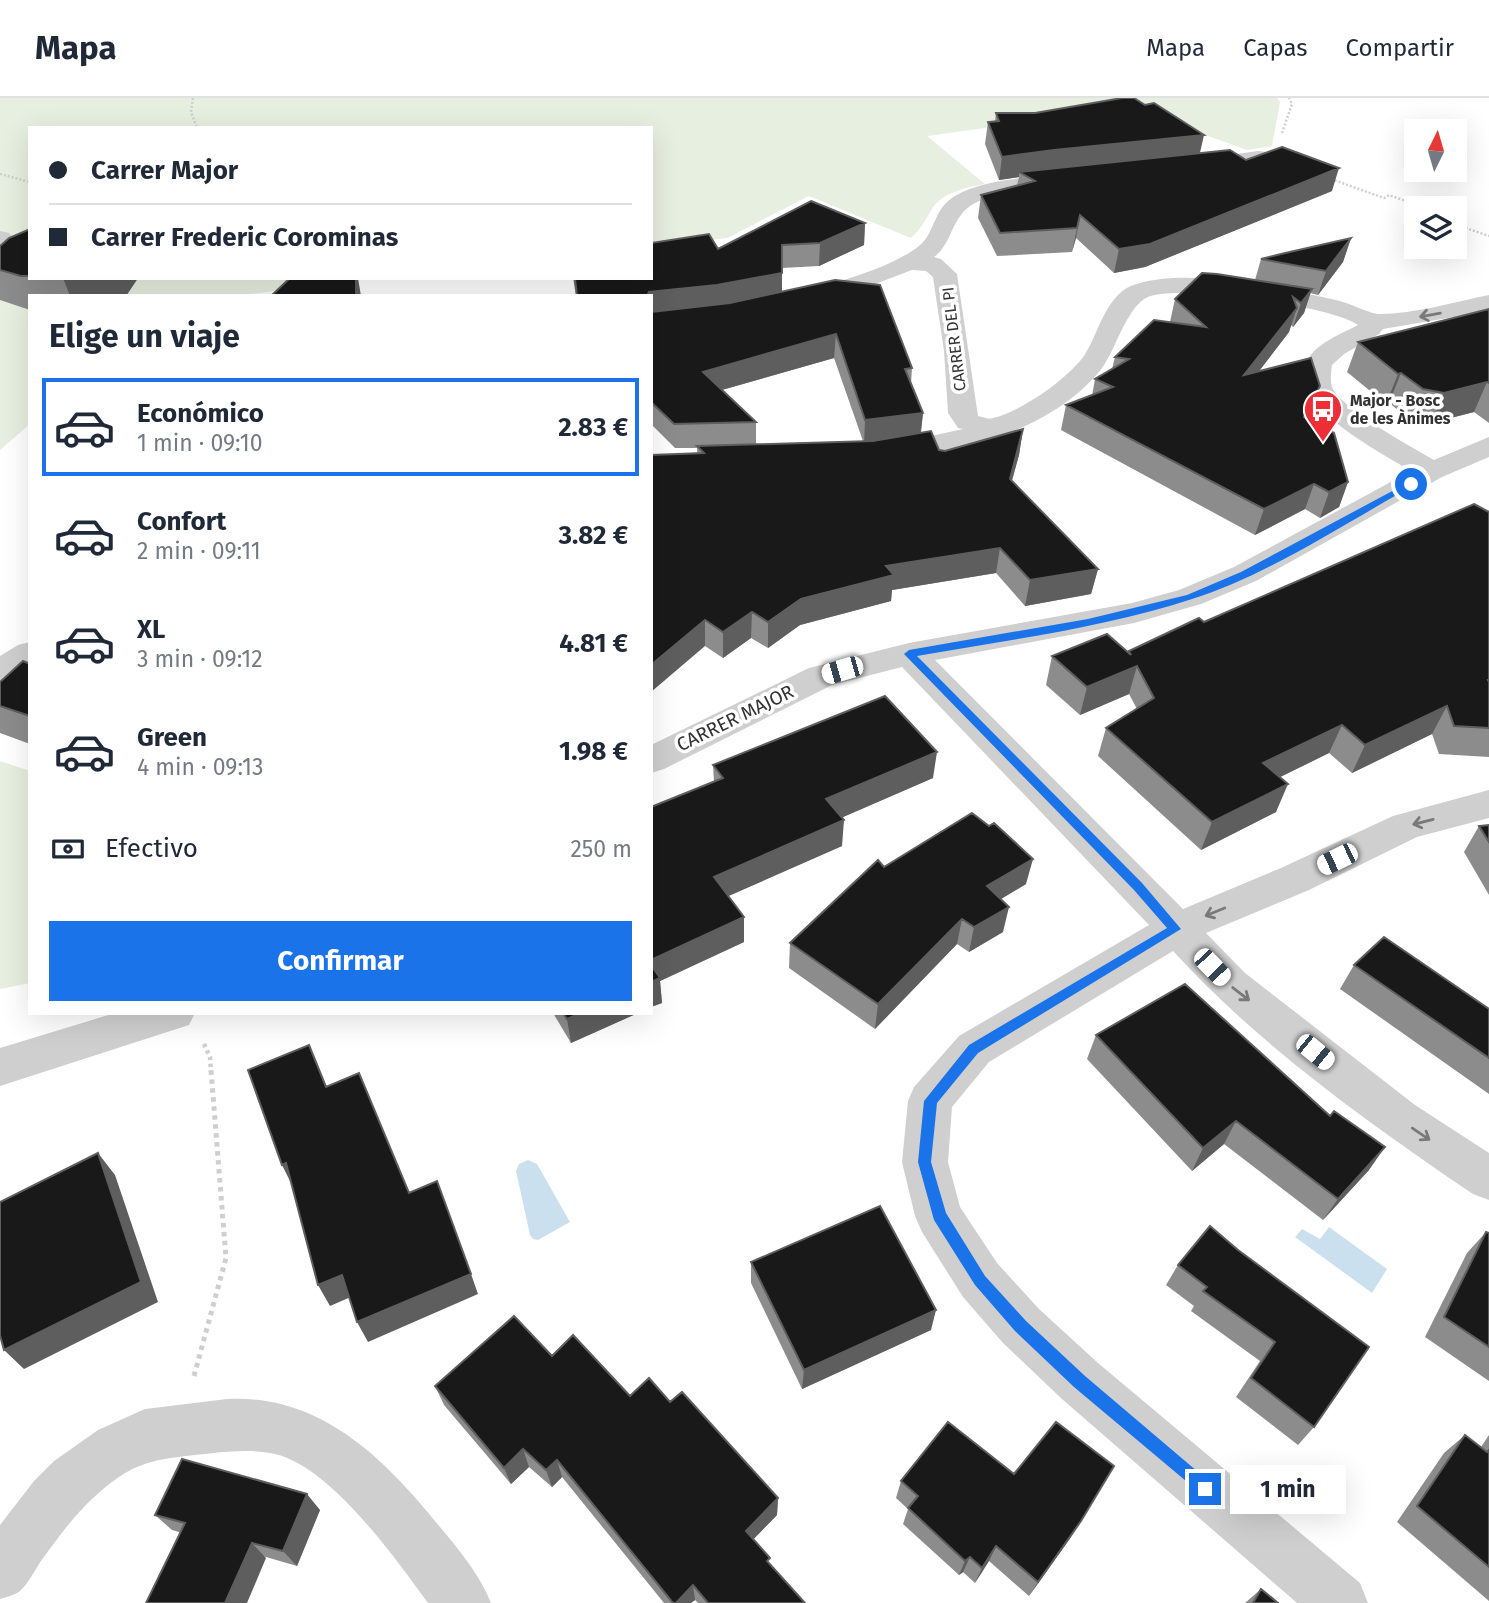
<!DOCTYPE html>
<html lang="es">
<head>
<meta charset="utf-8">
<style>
	:root { --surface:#fff; --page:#f2f2f3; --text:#1f2937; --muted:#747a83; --line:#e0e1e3; --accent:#1a73e8 }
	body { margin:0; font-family:"Fira Sans",sans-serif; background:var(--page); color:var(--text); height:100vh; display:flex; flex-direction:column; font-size:26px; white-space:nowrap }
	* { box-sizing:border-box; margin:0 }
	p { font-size:23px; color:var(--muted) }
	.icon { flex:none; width:38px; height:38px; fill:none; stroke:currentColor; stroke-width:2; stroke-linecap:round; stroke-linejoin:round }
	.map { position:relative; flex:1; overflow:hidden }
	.panel { position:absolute; left:28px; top:196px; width:625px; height:721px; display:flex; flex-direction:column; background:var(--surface); border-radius:0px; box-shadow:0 7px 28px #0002 }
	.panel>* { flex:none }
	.hud { position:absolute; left:28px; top:28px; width:625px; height:154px; border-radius:0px; box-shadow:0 7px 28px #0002; display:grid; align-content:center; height:154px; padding:0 21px; background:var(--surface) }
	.needle { width:46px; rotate:5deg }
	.buttons { position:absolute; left:1404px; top:21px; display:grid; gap:14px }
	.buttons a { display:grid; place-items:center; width:63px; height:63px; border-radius:0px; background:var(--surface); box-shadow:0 7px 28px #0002; font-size:35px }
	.end { position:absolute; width:32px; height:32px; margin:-16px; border:9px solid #1a73e8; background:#fff; box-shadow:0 0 0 4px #fff }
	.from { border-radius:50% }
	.bubble { position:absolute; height:49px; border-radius:0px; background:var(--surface); box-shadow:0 7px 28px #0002; font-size:23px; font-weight:700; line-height:49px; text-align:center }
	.car { position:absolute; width:21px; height:42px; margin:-21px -10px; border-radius:9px; box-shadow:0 0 5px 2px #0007; background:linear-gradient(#fff 24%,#345 0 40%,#fff 0 76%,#345 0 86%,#fff 0) }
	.hud b { display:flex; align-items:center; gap:24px; height:66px; font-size:26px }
	.hud b+b { border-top:2px solid var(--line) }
	.hud i { width:18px; height:18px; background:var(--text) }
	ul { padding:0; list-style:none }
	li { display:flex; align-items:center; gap:21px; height:98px; margin:0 14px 10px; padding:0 7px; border:4px solid transparent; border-radius:0px }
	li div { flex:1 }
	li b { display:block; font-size:26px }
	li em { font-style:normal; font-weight:700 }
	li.selected { border-color:var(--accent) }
	li>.icon { width:63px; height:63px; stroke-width:1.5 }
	h2 { padding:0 21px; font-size:32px; line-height:84px }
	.pay { display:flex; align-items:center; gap:18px; height:77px; padding:0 21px; font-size:26px }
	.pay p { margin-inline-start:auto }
	.cta { display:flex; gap:14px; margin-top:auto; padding:14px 21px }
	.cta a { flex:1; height:80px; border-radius:0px; background:var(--accent); color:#fff; font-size:28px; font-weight:700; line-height:80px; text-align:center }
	header { display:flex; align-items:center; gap:42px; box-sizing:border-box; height:98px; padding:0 35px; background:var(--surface); border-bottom:2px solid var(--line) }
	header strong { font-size:33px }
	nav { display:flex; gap:38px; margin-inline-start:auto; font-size:24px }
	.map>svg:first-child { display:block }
	.green { fill:#e7efe0 }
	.water { fill:#cbe0ef }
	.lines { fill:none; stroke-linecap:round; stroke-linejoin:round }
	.path-far2 { stroke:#cfcfcf; stroke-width:2.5; stroke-dasharray:2 2; stroke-linecap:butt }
	.path-far1 { stroke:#cfcfcf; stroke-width:4.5; stroke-dasharray:3.5 3.5; stroke-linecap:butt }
	.path { stroke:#cfcfcf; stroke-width:5; stroke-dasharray:4.5 4.5; stroke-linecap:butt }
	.minor { fill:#cfcfcf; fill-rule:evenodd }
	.wall { fill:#8c8c8c; fill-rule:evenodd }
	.shaded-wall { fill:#5e5e5e }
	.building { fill:#191919; stroke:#5e5e5e; stroke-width:2 }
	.oneway { stroke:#797979 }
	.route { fill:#1a73e8 }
	.labels { text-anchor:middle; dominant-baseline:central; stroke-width:7; stroke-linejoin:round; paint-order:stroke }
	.far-street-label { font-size:16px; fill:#323232; stroke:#fff }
	.far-poi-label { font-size:16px; font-weight:bold; fill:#323232; stroke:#fff; text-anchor:start }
	.street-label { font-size:19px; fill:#323232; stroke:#fff }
</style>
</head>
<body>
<header>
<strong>Mapa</strong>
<nav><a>Mapa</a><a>Capas</a><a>Compartir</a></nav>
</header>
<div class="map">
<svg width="1489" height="1505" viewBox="0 0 1489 1505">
	<rect width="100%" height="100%" fill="#fff"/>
	<path class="green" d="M0,0H1277L1280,4L1272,48L1247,52L1131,10L927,38L985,86C968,89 945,94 934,108C926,120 922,130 911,140L809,98L727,140L651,149V30H30V180H366L237,198H30V326L0,352Z
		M0,663L30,673V885L0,891Z"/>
	<path class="water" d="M528,1062L537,1066L570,1124L538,1142L533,1141L530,1137L516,1073L519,1066Z
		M1329,1129L1387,1171L1372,1195L1295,1139L1302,1131L1320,1141Z"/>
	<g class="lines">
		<path class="path-far2" d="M193,0L191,14L197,30
			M1282,35L1292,6L1289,0
			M0,76L30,84
			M1331,81L1384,100L1389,97L1425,110
			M1454,126L1489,138"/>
		<path class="path-far1" d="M204,946L210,959L211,974"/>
		<path class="path" d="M194,1278L226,1160L211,972"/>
		<path class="minor" d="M1258,53L1266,54L1269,59L1266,64L1192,76L1184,74L1181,69L1184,64L1192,62Z
			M1053,77L1061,79L1064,84L1061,89C1033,96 979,91 961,117C950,131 949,148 934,159L941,161L957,176L978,318C983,319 989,322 993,320C1022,313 1066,282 1084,258C1098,237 1105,199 1131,188C1183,167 1285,191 1340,203C1351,206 1371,216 1379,216C1415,216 1454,204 1489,197V213L1383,231L1379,236L1344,256L1332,267C1331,274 1330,282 1332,289C1341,311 1412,349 1434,362L1489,339V359L1442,379L1256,483L1201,506L1134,525L935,562L1183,811L1281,770L1393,718L1489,692V720L1417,739L1309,792L1206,835L1245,875L1415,1007L1489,1055V1102L1473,1096C1367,1024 1259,947 1173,853L989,964L952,1009L948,1064L960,1109L997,1165L1039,1211L1098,1265L1360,1485L1368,1505H1297L1062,1301L1003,1245L963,1199L922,1134L915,1118L902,1064L908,1003L914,989L959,938L1149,827L902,569L832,587L664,671L651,675V647L809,570L909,545L1132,505L1179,492L1234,469L1411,373C1382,355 1287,307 1306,265C1314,246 1341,236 1358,227C1332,208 1178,186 1148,199C1127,208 1116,251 1102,270C1053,333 962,353 887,365L877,362L873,356L877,350L963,331L958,330L948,315L944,253L933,179L926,173L912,172L862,191L808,208L799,205L795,200L799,195C837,184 889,171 919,148C932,138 934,118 945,106C967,83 1022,80 1053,77Z
			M0,133L9,135L13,140L8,148L0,150Z
			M30,544V571L12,582L0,585V558L18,547Z
			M115,915H195L189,927L0,988V950Z
			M227,1301C321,1296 385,1361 440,1429C460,1453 480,1477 491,1505H428C395,1460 331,1369 275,1356C249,1350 221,1354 195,1357C146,1362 129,1367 92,1401C72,1420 57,1441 41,1463C35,1472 28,1486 20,1493C15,1497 6,1499 0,1501V1427L34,1383L54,1363L98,1332L145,1311Z"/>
	</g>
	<path class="wall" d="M996,15L1200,56L1246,62L1332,93L1145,169L1114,175L1076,140L1072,154L997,158L978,120L981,97L1017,87L1019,79L999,82L985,46L988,24L995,23Z
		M865,125L864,147L819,168L782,170V193L912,270L911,286L923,315L921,335L939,352L945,353L1023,331L1019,357L1012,383L1098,471L1091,496L1025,508L996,475L892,492L891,503L800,527L768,550L751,540L723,560L705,548L697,350H675L651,326V198H576L573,180H651L718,151ZM834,260L863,343L756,346V324L722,292Z
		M30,131V180H138L126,198H30V212L0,202V148Z
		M1351,140L1343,164L1318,197L1310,195L1304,215L1293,229L1291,227L1289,234L1259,273L1311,313L1307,321L1348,384L1339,409L1320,420L1305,411L1255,437L1061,332L1066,307L1092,298L1095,281L1112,271L1115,259L1170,224L1175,201L1255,182L1261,161Z
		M1489,211V325L1474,314L1431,325L1410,321L1389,305L1386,306L1347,274L1358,244Z
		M1489,414V659L1439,656L1432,636L1352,675L1329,655L1280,679L1276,714L1201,752L1098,658L1106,630L1137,611L1129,596L1080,617L1046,587L1052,558L1129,555V553L1204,524Z
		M30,566V646L0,635V584Z
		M713,667L933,680L842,719V748L728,798L744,844L660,883L662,905L651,909V709L714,684Z
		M1489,727V797L1464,754L1479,728Z
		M884,769L1026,786L1001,801L1003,834L969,854L957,846L875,931L789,870L790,845Z
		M1354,867L1489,911V996L1340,891Z
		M553,915H638L571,945Z
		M1096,937L1369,1072L1323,1122L1224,1046L1192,1073L1087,961Z
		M1486,1134L1489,1135V1283L1425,1239L1467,1155Z
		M1238,1152L1314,1329L1298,1347L1236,1299L1260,1263L1191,1213L1194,1208L1166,1187L1178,1167Z
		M751,1164L931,1232L802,1291L751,1185Z
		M552,1258L630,1298L670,1304L778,1400L777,1417L753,1441L769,1466L805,1505H698L695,1502L691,1505H664L562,1379L552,1389L529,1369L511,1386L444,1307L435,1288Z
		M1465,1337L1481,1349L1489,1337V1503L1397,1424L1444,1355Z
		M901,1383L1071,1439L1029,1498L989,1463L975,1485L963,1474L959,1477L903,1426L908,1411L896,1400Z
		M320,1412L297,1468L172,1432L155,1417Z
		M1261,1491L1278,1505H1245Z"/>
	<path class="shaded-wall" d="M1204,37L1199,59L1019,74V79L999,82L1002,59L1054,52Z
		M1339,70L1332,93L1145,169L1114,175L1119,151Z
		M1080,117L1076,140L1072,154L1077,130Z
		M865,125L864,147L819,168L820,145Z
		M1351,140L1343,164L1318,197L1326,173Z
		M782,175V198L651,217V198H647L649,194Z
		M63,180H138L126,198H70Z
		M356,180H358L361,198H356Z
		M1312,191L1304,215L1293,229L1301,205Z
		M1297,210L1289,234L1237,302L1244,277Z
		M836,236L834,260L704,297L703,274Z
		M1401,275L1389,305L1386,306L1398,276Z
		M1487,284L1474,314L1431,325L1444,295Z
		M1320,288L1311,313L1295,344L1304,319Z
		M923,315L920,339L864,347L865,322Z
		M1023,331L1019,357L1005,406L1010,381Z
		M1348,384L1339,409L1320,420L1329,394Z
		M1314,386L1305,411L1255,437L1264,411Z
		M1000,450L996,475L892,492L891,503L800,527L768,550V524L801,501L886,468Z
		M1098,471L1091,496L1025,508L1030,482Z
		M752,514L751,540L723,560V534Z
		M705,522V548L651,594V567Z
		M1137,568L1129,596L1080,617L1087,589Z
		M1447,608L1432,636L1352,675L1365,647Z
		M1342,627L1329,655L1252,693L1263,665Z
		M937,654L933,680L825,727L826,701Z
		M1288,686L1276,714L1201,752L1212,724Z
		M844,722L842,748L715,804L714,779Z
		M1033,761L1026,786L981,813L987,788Z
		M1009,809L1003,834L969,854L974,829Z
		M744,819V844L660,883L662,905L651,909V862Z
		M962,821L957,846L875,931L878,906Z
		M581,915H638L571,945L567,921Z
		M1236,1023L1224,1046L1192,1073L1203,1050Z
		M1385,1049L1369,1072L1323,1122L1338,1101Z
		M98,1055L115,1077L158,1204L24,1271L4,1252Z
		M286,1065L293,1089L282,1067Z
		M471,1176L478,1196L368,1244L357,1224Z
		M342,1177L353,1198L330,1208L318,1187Z
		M936,1212L931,1232L802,1291L804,1272Z
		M523,1351L529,1369L511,1386L504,1370Z
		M557,1362L562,1379L552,1389L546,1372Z
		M307,1396L320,1412L297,1468L283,1453Z
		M778,1400L777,1417L746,1449V1433Z
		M1081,1423L1071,1439L1029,1498L1038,1484Z
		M252,1445L266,1460L247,1505H225Z
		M996,1448L989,1463L975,1485L982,1470Z
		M970,1459L963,1474L959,1477L965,1463Z
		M693,1487L695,1502L691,1505H676Z"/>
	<path class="building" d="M1122,0H1134L1145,7L1154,5L1204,37L1054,52L1002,59L988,24L999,23L996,15H1035Z
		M1282,49L1339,70L1150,146L1119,151L1080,117L1077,130L1000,135L981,97L1035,83L1019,74L1230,52L1246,62Z
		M811,103L865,125L820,145L782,147V175L717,187L649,194L647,198H577L575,180H651V145L709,136L718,151Z
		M30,131V178H21L0,172V148L9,140Z
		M1351,140L1326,173L1261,161L1281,156Z
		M1202,175L1217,176L1312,191L1301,205L1293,199L1297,210L1244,277L1311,260L1320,288L1304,319L1334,335L1348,384L1329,394L1314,386L1264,411L1066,307L1113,289L1095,281L1129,261L1115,259L1154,222L1206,229L1175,201Z
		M290,180H356V198H271Z
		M835,182L880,187L912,270L905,271L923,315L865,322L836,236L703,274L756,324L674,326L651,304V214L730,205Z
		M1489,211V285L1487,284L1444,295L1423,291L1401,275L1398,276L1358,244Z
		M1023,331L1010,381L1098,471L1030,482L1000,450L886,468L894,477L801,501L768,524L752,514L723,534L705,522L651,567V357L704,355L697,348L873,343L931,333L939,352L945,353Z
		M1474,406L1489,414V582H1488L1489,584V630L1454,628L1447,608L1365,647L1342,627L1263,665L1288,686L1212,724L1106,630L1154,600L1137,568L1087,589L1052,558L1107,536L1131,557L1129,553L1199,520L1204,524Z
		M23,563L30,566V618L0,608V584Z
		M885,598L937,654L826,701L844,722L714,779L744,819L651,862V709L723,680L713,667Z
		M972,715L989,728L994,725L1033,761L987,788L1009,809L974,829L962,821L878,906L790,845L878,762L884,769Z
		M1489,727V744L1479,728Z
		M1384,839L1489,911V960L1354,867Z
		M651,867L660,880L651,884Z
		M1185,886L1330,1018L1334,1013L1385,1049L1338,1101L1236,1023L1203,1050L1096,937Z
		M563,915H581L567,921Z
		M309,947L326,989L359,975L409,1095L437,1083L471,1176L357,1224L342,1177L318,1187L286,1065L282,1067L248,972Z
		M98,1055L141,1184L4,1252L0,1237V1104Z
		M880,1108L936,1212L804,1272L751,1164Z
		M1210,1128L1238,1152L1369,1249L1314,1329L1251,1280L1275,1244L1203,1193L1207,1189L1178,1167Z
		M1486,1134L1489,1135V1249L1444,1219Z
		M514,1218L552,1258L573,1237L630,1298L649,1280L670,1304L682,1294L778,1400L746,1433L770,1460L767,1463L805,1505H708L693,1487L676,1505H673L557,1362L546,1372L523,1351L504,1370L435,1288Z
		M948,1324L1014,1376L1056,1324L1114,1368L1081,1423L1038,1484L996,1448L982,1470L970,1459L965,1463L908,1410L918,1398L901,1383Z
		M1465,1337L1487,1354L1489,1352V1469L1417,1408Z
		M182,1361L307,1396L283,1453L252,1445L225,1505H146L185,1425L155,1417Z
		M1261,1491L1278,1505H1253Z"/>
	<defs><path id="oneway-shaft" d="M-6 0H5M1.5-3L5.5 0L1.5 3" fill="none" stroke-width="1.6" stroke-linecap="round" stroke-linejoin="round" transform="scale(1.75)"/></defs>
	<g class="oneway">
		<use href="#oneway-shaft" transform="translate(1430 217) rotate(170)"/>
		<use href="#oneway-shaft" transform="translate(1423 724) rotate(166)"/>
		<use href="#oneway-shaft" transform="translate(1215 814) rotate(158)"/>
		<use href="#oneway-shaft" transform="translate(1241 896) rotate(38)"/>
		<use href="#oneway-shaft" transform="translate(1421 1036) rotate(34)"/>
	</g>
	<path class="route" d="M1411,383L1414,384V387C1346,425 1266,478 1192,501C1103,530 1008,542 917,558L1142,785L1181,831L978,955L937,1005L931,1064L946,1115L985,1178L1026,1223L1085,1278L1211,1385L1213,1391L1211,1396L1205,1399L1074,1289L1015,1233L975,1187L934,1122L918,1064L924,1003L969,947L1167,830L1134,792L904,556L909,552L1088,521L1187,497L1241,474Z"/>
	<defs>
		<g id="bus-pin" transform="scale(2.0125)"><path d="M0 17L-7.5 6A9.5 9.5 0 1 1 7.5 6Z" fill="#ee2e37" stroke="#fff"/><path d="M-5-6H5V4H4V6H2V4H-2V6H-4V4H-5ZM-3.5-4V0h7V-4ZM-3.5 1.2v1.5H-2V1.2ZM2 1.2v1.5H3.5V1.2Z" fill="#fff"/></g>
	</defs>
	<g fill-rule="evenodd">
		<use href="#bus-pin" x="1323" y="311"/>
	</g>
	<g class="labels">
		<g class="far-street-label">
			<text transform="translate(954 241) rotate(-97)">CARRER DEL PI</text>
		</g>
		<g class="far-poi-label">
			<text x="1350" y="302">Major - Bosc<tspan x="1350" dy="18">de les Ànimes</tspan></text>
		</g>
		<g class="street-label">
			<text transform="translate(735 620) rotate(-26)">CARRER MAJOR</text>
		</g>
	</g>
</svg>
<div class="buttons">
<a><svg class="needle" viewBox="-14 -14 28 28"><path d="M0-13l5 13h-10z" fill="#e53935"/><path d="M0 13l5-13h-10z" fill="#747a83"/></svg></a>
<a><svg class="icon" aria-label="layers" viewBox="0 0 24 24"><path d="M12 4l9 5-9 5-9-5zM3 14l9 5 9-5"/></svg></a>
</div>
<i class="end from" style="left:1411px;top:386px"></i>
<i class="end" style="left:1205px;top:1391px"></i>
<div class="bubble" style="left:1230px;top:1367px;width:116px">1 min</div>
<i class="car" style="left:842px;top:572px;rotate:254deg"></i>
<i class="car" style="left:1337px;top:761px;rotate:244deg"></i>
<i class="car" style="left:1212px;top:869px;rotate:136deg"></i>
<i class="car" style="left:1315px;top:954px;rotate:129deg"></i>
<div class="hud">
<b><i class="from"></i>Carrer Major</b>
<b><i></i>Carrer Frederic Corominas</b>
</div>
<section class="panel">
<h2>Elige un viaje</h2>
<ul>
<li class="selected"><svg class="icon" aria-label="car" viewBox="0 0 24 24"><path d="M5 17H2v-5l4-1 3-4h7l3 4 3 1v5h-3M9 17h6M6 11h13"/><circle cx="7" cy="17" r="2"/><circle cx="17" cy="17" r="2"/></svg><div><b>Económico</b><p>1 min · 09:10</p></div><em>2.83 €</em></li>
<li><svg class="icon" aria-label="car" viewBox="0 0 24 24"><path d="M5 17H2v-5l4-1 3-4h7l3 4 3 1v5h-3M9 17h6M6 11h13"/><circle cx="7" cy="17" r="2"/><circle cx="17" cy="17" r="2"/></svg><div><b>Confort</b><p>2 min · 09:11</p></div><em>3.82 €</em></li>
<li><svg class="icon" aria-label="car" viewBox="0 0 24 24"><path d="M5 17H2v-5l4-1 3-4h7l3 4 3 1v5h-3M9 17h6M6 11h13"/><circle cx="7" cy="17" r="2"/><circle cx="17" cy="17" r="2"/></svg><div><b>XL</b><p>3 min · 09:12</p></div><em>4.81 €</em></li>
<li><svg class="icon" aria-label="car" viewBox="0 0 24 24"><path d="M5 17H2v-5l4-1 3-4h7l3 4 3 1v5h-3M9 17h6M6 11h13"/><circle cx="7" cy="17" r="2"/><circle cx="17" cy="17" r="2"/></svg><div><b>Green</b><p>4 min · 09:13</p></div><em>1.98 €</em></li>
</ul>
<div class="pay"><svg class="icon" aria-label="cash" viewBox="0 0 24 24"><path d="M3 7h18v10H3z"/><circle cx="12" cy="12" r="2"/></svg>Efectivo<p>250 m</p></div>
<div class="cta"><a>Confirmar</a></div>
</section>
</div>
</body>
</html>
